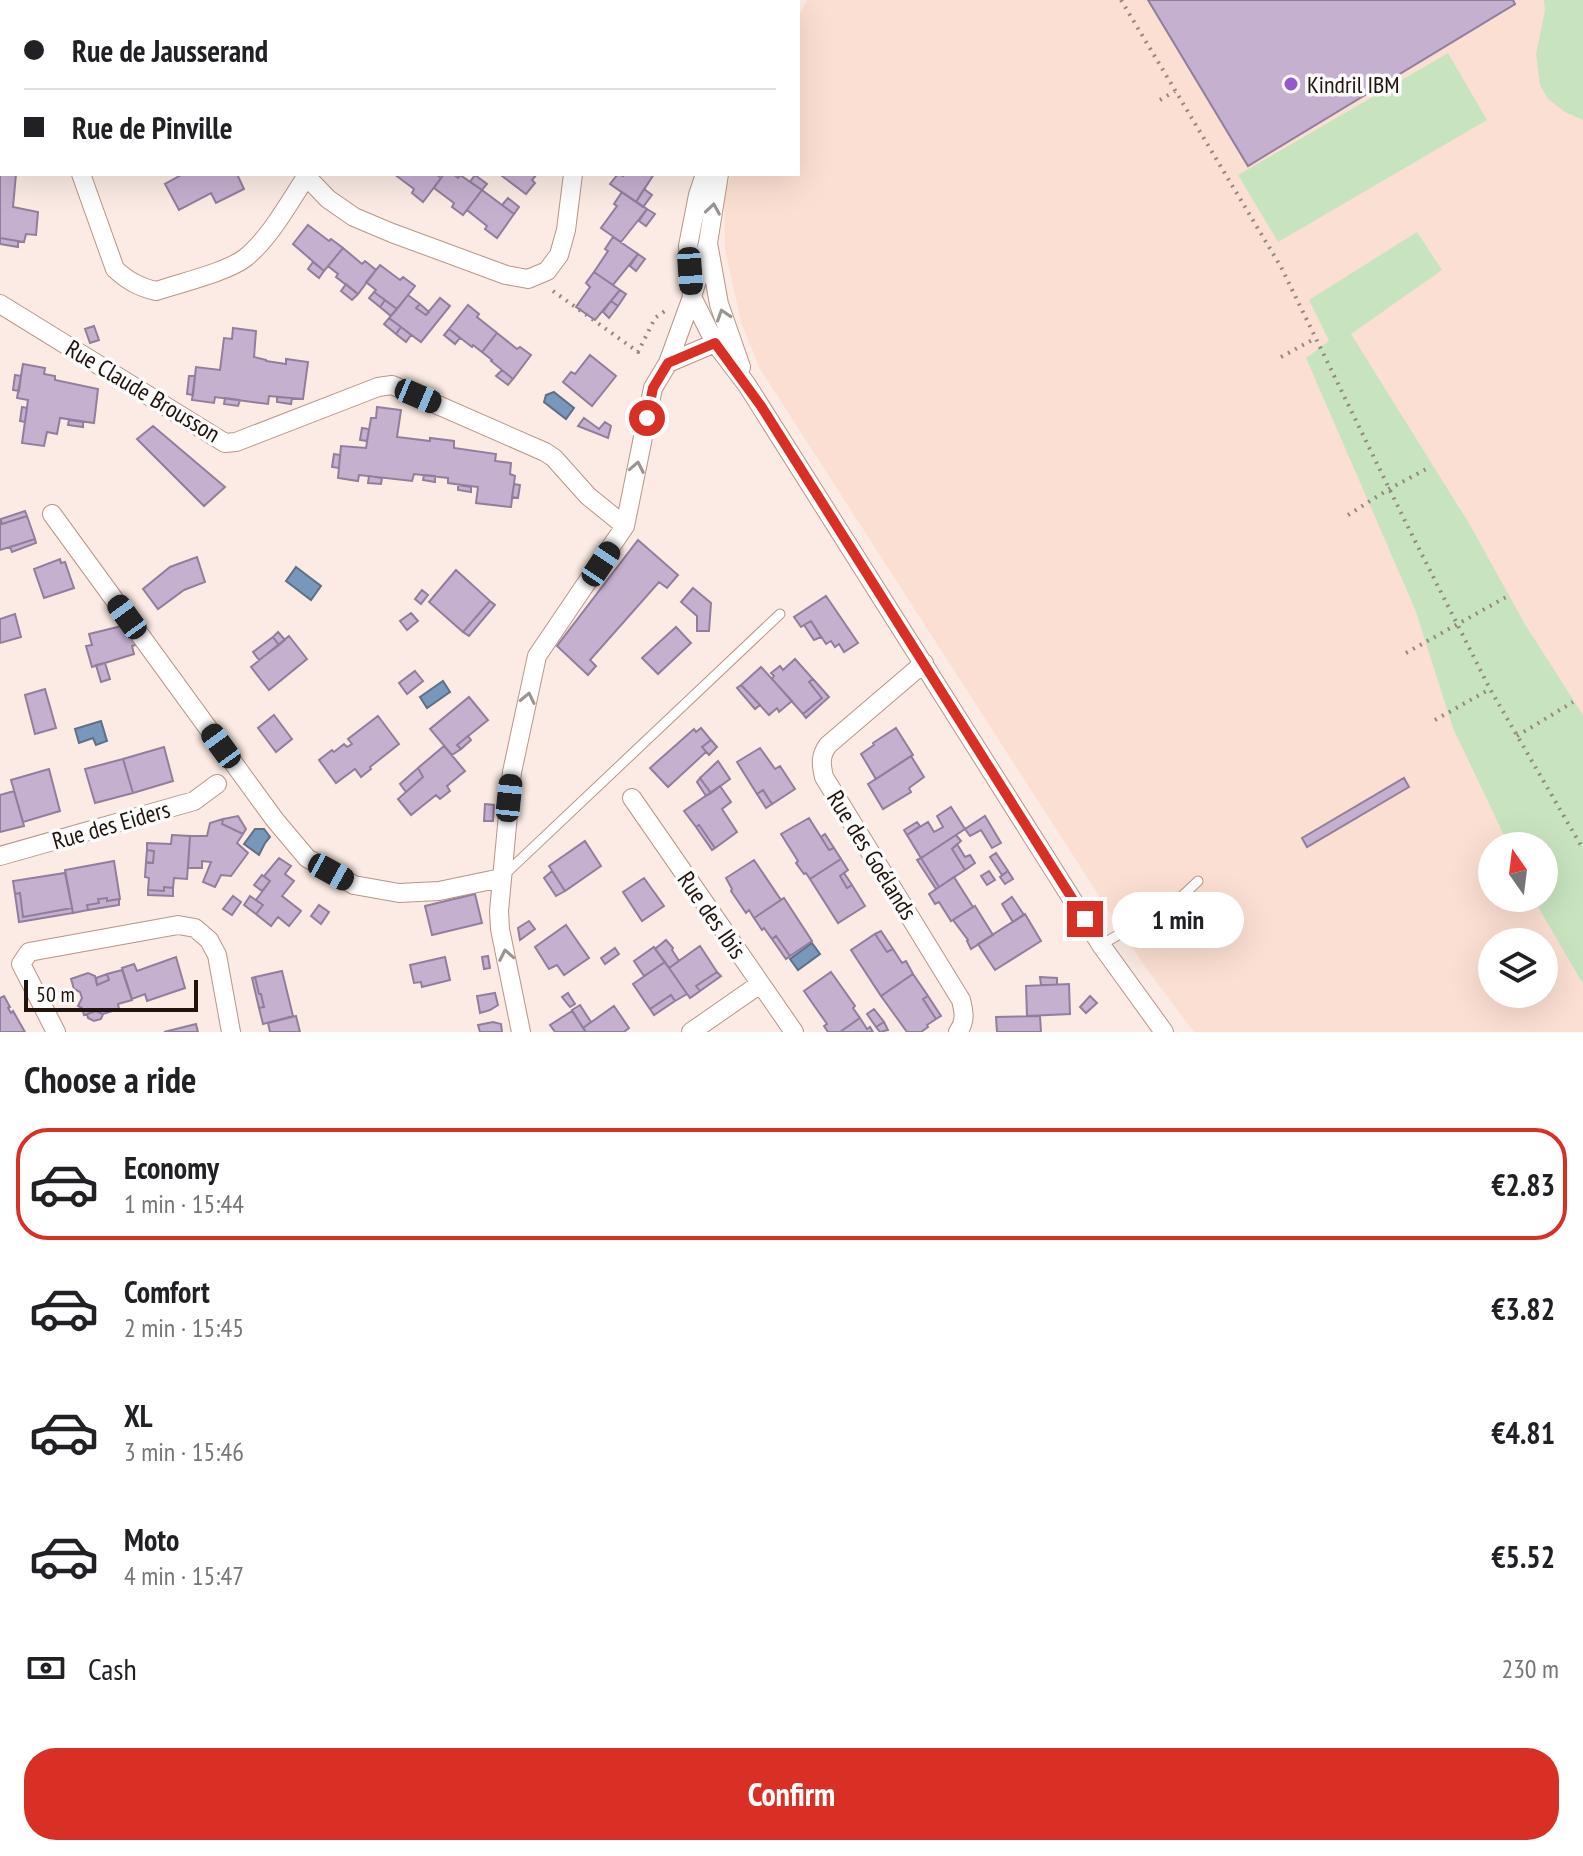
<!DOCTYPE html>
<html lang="en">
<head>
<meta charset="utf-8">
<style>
	:root { --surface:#fff; --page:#f2f2f2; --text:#202124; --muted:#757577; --line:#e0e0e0; --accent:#d93025 }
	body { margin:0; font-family:"PT Sans Narrow",sans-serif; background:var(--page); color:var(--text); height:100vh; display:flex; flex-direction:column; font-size:30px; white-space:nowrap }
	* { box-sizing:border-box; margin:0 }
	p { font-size:26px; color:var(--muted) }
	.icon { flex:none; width:44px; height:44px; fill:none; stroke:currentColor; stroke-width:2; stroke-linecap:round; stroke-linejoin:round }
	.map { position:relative; height:1032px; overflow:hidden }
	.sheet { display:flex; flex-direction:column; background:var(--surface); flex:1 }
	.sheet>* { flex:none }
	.hud { position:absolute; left:0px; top:0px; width:800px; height:176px; box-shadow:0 8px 32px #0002; display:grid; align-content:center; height:176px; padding:0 24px; background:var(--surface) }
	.needle { width:52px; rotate:346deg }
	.tools { position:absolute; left:1478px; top:832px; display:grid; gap:16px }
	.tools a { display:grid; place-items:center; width:80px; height:80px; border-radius:50%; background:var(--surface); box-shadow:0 8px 32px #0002; font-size:40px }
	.scale { position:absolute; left:24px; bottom:20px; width:174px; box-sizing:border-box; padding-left:8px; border:4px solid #21140d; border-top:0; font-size:22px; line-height:28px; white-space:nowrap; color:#21140d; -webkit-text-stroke:6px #fcfcfc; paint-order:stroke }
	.end { position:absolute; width:36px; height:36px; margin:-18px; border:10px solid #d93025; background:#fff; box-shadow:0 0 0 4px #fff }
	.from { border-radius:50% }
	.bubble { position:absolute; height:56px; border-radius:28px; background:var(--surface); box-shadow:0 8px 32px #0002; font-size:26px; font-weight:700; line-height:56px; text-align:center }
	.car { position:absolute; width:24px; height:48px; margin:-24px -12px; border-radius:10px; box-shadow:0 0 6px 2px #0007; background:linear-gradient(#222 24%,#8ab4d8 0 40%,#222 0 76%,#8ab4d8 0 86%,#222 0) }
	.hud b { display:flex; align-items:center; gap:28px; height:76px; font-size:30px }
	.hud b+b { border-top:2px solid var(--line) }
	.hud i { width:20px; height:20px; background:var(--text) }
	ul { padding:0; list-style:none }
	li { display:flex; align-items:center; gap:24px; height:112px; margin:0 16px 12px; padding:0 8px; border:4px solid transparent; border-radius:32px }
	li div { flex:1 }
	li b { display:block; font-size:30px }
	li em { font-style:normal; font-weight:700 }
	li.active { border-color:var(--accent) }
	li>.icon { width:72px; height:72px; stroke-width:1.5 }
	h2 { padding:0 24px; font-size:36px; line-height:96px }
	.pay { display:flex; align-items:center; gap:20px; height:88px; padding:0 24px; font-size:30px }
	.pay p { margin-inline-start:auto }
	.action { display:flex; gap:16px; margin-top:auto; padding:16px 24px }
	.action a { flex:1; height:92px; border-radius:32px; background:var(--accent); color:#fff; font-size:32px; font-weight:700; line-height:92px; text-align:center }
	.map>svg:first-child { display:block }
	.built { fill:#fbdfd2; fill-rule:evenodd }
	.green { fill:#c8e4bf }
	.water { fill:#7997ba; stroke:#5f7086; stroke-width:2 }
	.building { fill:#c5b0d0; stroke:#917e9c; stroke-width:2 }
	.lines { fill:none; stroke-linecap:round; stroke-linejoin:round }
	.service-casing { stroke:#b99584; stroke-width:11 }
	.minor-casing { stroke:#b99584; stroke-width:20 }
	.path { stroke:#958780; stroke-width:4; stroke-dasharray:2 6; stroke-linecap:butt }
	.service { stroke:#fff; stroke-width:9 }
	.minor { stroke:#fff; stroke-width:18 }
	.oneway { stroke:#9b9592 }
	.route { stroke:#d93025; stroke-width:10 }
	.poi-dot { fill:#9558cf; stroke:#fcfcfc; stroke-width:3 }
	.labels { text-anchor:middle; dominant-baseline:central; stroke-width:7; stroke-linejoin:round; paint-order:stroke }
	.poi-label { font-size:24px; fill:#21140d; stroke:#fcfcfc; text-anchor:start }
	.street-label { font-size:24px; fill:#21140d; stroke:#fcfcfc }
</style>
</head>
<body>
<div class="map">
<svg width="1583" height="1032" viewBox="0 0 1583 1032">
	<rect width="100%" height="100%" fill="#fbebe4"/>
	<path class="built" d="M807,0H1583V1032H1194L1145,967L760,369L741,322L725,249L724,198L731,174H798V18ZM1492,846H1544V898H1492ZM1492,942H1544V994H1492Z"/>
	<path class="green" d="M1544,0H1583V120L1565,112L1548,99L1540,85L1536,54L1545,11Z
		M1448,53L1487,120L1278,242L1238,175Z
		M1417,232L1442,270L1351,334L1470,525L1526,626L1583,715V984L1533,898H1544V846H1509L1453,728L1415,609L1306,358L1329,341L1309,300Z"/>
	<path class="water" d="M554,392L574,408L566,419L544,402L546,395Z
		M296,567L321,586L311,600L286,581Z
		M443,681L450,692L427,708L420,697Z
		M101,721L107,741L96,745L93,738L79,743L75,729Z
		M255,829H264L270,837L265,843L259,855L244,844Z
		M812,943L820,954L798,970L790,959Z"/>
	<path class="building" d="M239,0H283L282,2H241Z
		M1148,0H1513L1515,4L1248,166Z
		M0,148H2V174H16L13,207L38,212L36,235L26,234L24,242L0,238Z
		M183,174H237L244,189L216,203L211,193L179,210L165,184Z
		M394,174H436L441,178L423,202L412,193L414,189Z
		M444,174H453L458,178L460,175L482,190L463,215L452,207L454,203L434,188Z
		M504,174H537L532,180L535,183L526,194L502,176Z
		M618,174L623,176L624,174H654L636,202L610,184Z
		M475,175L487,184L482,190L470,182Z
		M644,189L652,195L643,207L636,202Z
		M482,190L514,214L497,238L485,229L487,226L467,210Z
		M622,192L647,209L621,242L601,228L617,206L614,204Z
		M508,198L519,207L514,214L502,205Z
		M647,209L655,214L646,226L639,221Z
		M308,225L329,241L331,239L343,248L324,271L293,244Z
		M613,237L638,254L613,285L594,272L608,251L605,249Z
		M0,238L18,241V247L0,244Z
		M343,248L362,264L365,261L376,270L358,294L336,277L338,274L328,266Z
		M638,254L645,259L636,271L630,266Z
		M313,262L324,271L319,278L308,269Z
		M380,265L400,280L403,277L415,286L397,309L374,292L376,290L366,282Z
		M594,272L620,290L595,320L576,307L590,287L586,283Z
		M346,284L358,294L352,300L341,291Z
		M620,290L626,294L618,306L611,301Z
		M374,292L385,300L380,307L369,298Z
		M408,295L420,304L416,308L426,315L440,298L450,306L421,342L389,318Z
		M385,300L397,309L391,316L380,307Z
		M611,301L618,306L609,318L603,312Z
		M420,304L429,312L426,315L416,308Z
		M468,305L479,314L477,317L497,333L482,352L473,345L472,347L449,329Z
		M389,318L401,327L396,334L384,324Z
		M94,326L99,340L90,343L85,329Z
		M401,327L411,335L406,342L396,334Z
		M233,328L256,331L254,357L266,360V361L286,364V359L308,362L303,399L269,396L268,404L215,397L214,403L192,400L196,367L220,370L224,338L232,339Z
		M449,329L460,338L455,344L444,335Z
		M497,333L517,349L520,347L531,355L513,379L491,361L492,360L482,352Z
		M590,355L616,376L592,406L563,382L571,372L575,374Z
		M23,364L45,368L44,374L55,376V380L98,389L94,423L60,418L57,434L47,432L44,446L22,443L28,400L17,398Z
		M502,370L513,379L508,385L496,376Z
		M15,375L21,376L19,391L13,390Z
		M189,376H195L193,395L187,394Z
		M277,397L292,398L291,404L277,402Z
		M225,398L240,400L238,406L224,404Z
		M22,407L27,408L25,422L20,421Z
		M377,407L401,410L397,437L430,441V438L454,441V448L496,454L495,461L511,463L510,474L515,476L511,507L476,503L478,487L448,483V478L414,474L412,481L359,475L358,481L338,478L341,446L366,448L371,418H376Z
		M584,418L599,429L605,422L611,426L608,438L578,426Z
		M69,420L83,422V427L68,425Z
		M153,426L225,487L204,506L137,439Z
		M362,428L369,429L367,441L360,440Z
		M334,454L340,455L339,468L332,467Z
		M424,475L435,476V482L423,480Z
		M369,476L382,478L381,484L368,483Z
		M514,484L520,485L518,498L512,497Z
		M458,485L471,487V492L458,490Z
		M25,511L27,516L2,524L1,521V519Z
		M27,516L35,539L0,550V521L2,524Z
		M35,539L36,543L12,552L10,547Z
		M638,540L678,575L667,588L659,582L590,660L596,666L588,675L557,646Z
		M197,557L205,582L184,590L158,609L143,589L170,567Z
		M60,559L61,563L65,562L74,588L44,598L34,569Z
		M456,570L490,601L463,632L429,602Z
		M693,588L711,603L709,631H697V616L681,602Z
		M422,590L428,595L421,604L415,599Z
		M826,596L858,643L844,652L839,644L835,647L831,641L826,644L811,621L801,627L794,617Z
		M490,601L495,605L469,636L463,632Z
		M411,613L418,621L407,630L400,621Z
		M15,614L21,637L0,643V619Z
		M811,621L821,637L814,640L804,625Z
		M126,625L140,644L132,646L134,654L92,667L86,646L92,645L89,634Z
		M676,627L691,643L658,674L642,658Z
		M278,632L285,640L279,645L273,637Z
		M289,636L307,659L269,690L251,667Z
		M273,637L279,645L259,660L253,652Z
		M795,659L813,679L809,682L822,698L803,714L772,679L774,676L771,673L780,666L783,670Z
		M105,663L110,679L101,682L96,665Z
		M761,667L792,701L779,712L777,708L769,715L741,685Z
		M415,671L423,681L407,694L399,683Z
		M813,679L829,697L806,718L803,714L822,698L809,682Z
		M741,685L760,705L755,709L737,688Z
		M45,689L56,728L35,734L25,695Z
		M469,697L488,720L457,745L461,749L452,755L430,729Z
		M274,715L292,739L276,752L258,728Z
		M378,716L399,744L370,767L371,769L361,777L355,769L336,783L319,760L332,750L334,752L344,744L347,747L352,744L348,739Z
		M701,728L711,740L702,747L706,752L668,787L650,768L694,729L696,732Z
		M896,728L913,755L876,779L861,754L874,745L873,743Z
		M468,736L471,740L461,749L457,745Z
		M711,740L717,747L709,755L702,747Z
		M444,746L465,771L447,786L450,791L440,799L436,795L411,815L398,799L423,777L418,768Z
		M164,747L173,781L133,793L123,759Z
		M760,748L775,769L780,766L795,789L772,804L763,790L757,794L737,762Z
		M911,756L924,777L909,788L911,792L883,809L868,784Z
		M123,759L133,793L95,803L85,769Z
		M718,761L730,779L711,793L700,778Z
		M418,768L423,777L406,792L400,784Z
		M49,769L60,811L23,822L11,780Z
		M700,778L711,793L706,796L697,782Z
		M1404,778L1409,787L1307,847L1302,838Z
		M720,786L731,802L722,809L737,832L715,848L699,825L696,827L684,811Z
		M763,790L772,804L766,808L757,794Z
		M14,791L24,826L0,832V795Z
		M485,804L494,805L493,821H484Z
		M951,807L965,829L921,858L907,835L928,822L934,832L943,827L937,816Z
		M238,816L246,829L243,834L222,824L223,819Z
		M985,816L1001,843L992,848L981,830L970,836L965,829Z
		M809,818L829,850L834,848L841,859L810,879L806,873L804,874L796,863L798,861L781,834Z
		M223,819L222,824L243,834L237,843L248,853L231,876L221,875L215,887L203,882L211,862L202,861V868H188L190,836H207L210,823Z
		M917,822L920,826L907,835L904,830Z
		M699,825L715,848L712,850L696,827Z
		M825,834L834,848L829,850L821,837Z
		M172,835L190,836L187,879L174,878L173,888L164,887V891L148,890L149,878L145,877L146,862L153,863L154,851L147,850V843L171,844Z
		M956,835L961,841L952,849L965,870L939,887L921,858Z
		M585,841L601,866L565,891L549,866Z
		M957,844L965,857L970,855L975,863L965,870L952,849Z
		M147,850L154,851L153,863L146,862Z
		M996,853L1008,871L1002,875L990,857Z
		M279,858L291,866L285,874L294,881L282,896L301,911L289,926L278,917L271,926L256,914L263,905L256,900L270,881L264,876Z
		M921,858L939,887L936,889L917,860Z
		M841,859L848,870L840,876L847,888L852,885L865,906L838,923L810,879Z
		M754,860L781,900L754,918L749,910L746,913L731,891L732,889L726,878Z
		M114,861L120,899L107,901V898L98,899L99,903L87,905L88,910L73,913L65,870Z
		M552,871L565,891L556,896L544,878Z
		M989,871L995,880L987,885L981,876Z
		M1008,871L1013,879L1005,884L1000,877Z
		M65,873L72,908L23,917L20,893L15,894L13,881Z
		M844,873L852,885L847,888L840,876Z
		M262,875L270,881L262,891L254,885Z
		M954,877L973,907L951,921L939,902L935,904L929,894Z
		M644,878L664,906L642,921L623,892Z
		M164,887L173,888V896L148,895V890L164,891Z
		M20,893L23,917L72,908L73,913L19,922L15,894Z
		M475,894L482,923L432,935L425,906Z
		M233,896L241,902L232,915L223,909Z
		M250,896L263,905L256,914L244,905Z
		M1012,897L1024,915L1013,922L1002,904Z
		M107,898V901L119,899V905L88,910L87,905L99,903L98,899Z
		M784,898L812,941L790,956L776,936L772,939L764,928L762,930L754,918Z
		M319,905L329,912L321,924L311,916Z
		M975,906L993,935L971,949L967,941L968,940L953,920Z
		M1025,914L1041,941L995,970L978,944Z
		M529,921L535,929L520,940L518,928Z
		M566,925L589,958L564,975L557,965L549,969L535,947Z
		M881,931L893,949L887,952L875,934Z
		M875,934L887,952L893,949L902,963L906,961L913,974L881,996L851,950Z
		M776,936L790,956L786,959L772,939Z
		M666,940L673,948L672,950L679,961L669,968L655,949Z
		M700,946L717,972L696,986L700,991L690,998L669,968Z
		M654,947L665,962L644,976L634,961Z
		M615,948L619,954L605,964L601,958Z
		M488,956L490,968L484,969L482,957Z
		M176,957L185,988L147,1001L145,994L132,999L122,968L134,964L137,971Z
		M445,957L450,980L422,987L421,982L414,983L410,965Z
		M665,962L687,994L675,1001L671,995L650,1009L633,984Z
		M122,970L132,1000L118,1004L119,1009L103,1014L96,1011L84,1015L82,1008L78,1006L82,998L80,992L74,989L71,979L88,973L95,976L97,985L109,980L107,974Z
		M282,971L293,1016L263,1024L259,1008L264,1007L261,994H259L255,977Z
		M717,972L721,976L700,991L696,986Z
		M831,972L855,1006L853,1008L860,1018L840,1032H828L824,1026L827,1024L804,991Z
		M107,974L109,980L97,985L96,978Z
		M913,974L928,996L923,999L936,1019L927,1025L928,1027L921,1032H907L881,996Z
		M255,977L259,994H261L264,1007L259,1008L252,978Z
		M1040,977L1057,978V985H1041Z
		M1069,984L1070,1014L1027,1016L1026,986Z
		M495,993L498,1005L490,1010L480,1013L477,996Z
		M568,993L575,1004L570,1007L562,997Z
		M671,995L675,1001L654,1015L650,1009Z
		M4,996L10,1007L8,1008L11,1013L13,1011L25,1032H0V998Z
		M928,996L941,1016L936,1019L923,999Z
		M1090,996L1097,1003L1086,1013L1080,1007Z
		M580,1005L591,1022L583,1028L572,1010Z
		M614,1006L629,1028L624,1032H586L583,1028Z
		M874,1009L884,1022L876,1027L867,1014Z
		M96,1011L103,1014L101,1019L94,1021L88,1018L87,1014Z
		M572,1011L586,1032H555L550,1025Z
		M296,1016L300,1032H270L268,1023Z
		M1040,1016L1041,1032H997L996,1017Z
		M860,1018L867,1029L870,1027L873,1032H840Z
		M493,1022L501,1024L502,1032H480L478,1025Z
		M884,1022L888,1030L880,1032L876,1027Z
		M196,1024L198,1032H164Z"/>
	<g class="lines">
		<g class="service-casing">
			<path id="service" d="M503,876L780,614
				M1101,945L1179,899L1198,881"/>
		</g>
		<g class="minor-casing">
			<path id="minor" d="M204,0L205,2
				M164,2L168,0
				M599,2V0
				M788,2L789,0
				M0,79L2,78
				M81,174L115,269C128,281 139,287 156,291C180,283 227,272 245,258C269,239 289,203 306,177
				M304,174L328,199L354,217L392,233L506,275L528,279L547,271L559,255L566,230L573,174
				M705,174L698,195L688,246L692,297L715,343L747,385L1101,945L1164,1032
				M719,174L708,243L719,304L741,367
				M0,304L225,443L236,442L378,387L392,385L545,452L554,458L588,496L625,526
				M668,363L715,343
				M52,514L275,820L307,858L354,885L399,893L439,891L501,878
				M924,663L828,745C820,756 821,764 824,777L961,1000C964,1012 966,1021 958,1032
				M632,798L794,1032
				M0,856L194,801L217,784
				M56,1032L21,964L29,952L178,925L195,928L209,940L217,955L231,1032
				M521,1032L500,929L499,911L512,772L537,656L625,526L653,388L668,363L692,297L708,243
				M691,1032L760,984"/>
		</g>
		<path class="path" d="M1121,0L1281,267L1406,523L1490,689L1583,849
			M1160,100L1175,91
			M553,291L638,352L655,318L665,311
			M1281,357L1316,338
			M1348,515L1389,489L1430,467
			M1406,653L1508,596
			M1435,720L1490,689
			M1517,736L1573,702"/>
		<use href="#service" class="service"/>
		<use href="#minor" class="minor"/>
	</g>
	<defs><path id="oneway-chevron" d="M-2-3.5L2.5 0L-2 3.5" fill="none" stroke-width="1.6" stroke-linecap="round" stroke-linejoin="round" transform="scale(2)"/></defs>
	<g class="oneway">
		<use href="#oneway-chevron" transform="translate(713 209) rotate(-81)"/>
		<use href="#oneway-chevron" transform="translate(723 315) rotate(-108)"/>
		<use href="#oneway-chevron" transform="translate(637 467) rotate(-79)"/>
		<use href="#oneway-chevron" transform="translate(528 698) rotate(-78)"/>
		<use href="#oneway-chevron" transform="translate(506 955) rotate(-101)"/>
	</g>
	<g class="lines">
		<path class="route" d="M647,418L653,388L668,363L715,343L761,406L1085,919"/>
	</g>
	<circle class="poi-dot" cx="1291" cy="84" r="8"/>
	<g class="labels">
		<g class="poi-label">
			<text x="1307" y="84">Kindril IBM</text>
		</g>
		<g class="street-label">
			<text transform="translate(143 391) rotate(31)">Rue Claude Brousson</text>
			<text transform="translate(111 825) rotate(-16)">Rue des Eiders</text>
			<text transform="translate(872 855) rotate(58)">Rue des Goélands</text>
			<text transform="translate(712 915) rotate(55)">Rue des Ibis</text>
		</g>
	</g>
</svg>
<div class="tools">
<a><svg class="needle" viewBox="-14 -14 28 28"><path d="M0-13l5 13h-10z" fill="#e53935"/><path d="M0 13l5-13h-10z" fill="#757577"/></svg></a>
<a><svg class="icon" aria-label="layers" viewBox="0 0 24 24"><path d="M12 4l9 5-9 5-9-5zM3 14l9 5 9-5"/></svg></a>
</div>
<div class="scale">50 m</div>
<i class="end from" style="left:647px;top:418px"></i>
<i class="end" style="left:1085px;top:919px"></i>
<div class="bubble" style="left:1112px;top:892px;width:132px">1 min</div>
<i class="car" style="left:690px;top:271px;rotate:176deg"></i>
<i class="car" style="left:418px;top:396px;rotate:113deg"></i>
<i class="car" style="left:601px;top:564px;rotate:34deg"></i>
<i class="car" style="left:127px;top:617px;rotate:324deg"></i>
<i class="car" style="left:221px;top:746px;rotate:324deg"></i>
<i class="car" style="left:509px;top:798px;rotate:6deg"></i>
<i class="car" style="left:331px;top:872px;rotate:119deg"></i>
<div class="hud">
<b><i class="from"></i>Rue de Jausserand</b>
<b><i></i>Rue de Pinville</b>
</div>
</div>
<section class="sheet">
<h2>Choose a ride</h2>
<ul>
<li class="active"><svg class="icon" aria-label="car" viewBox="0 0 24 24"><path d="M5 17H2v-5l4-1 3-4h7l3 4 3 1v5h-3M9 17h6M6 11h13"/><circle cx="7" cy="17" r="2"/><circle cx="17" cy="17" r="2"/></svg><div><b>Economy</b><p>1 min · 15:44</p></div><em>€2.83</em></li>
<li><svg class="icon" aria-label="car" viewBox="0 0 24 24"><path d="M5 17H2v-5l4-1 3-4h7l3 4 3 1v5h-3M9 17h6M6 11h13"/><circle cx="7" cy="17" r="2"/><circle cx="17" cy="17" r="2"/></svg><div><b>Comfort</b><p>2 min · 15:45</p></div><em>€3.82</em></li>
<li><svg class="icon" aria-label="car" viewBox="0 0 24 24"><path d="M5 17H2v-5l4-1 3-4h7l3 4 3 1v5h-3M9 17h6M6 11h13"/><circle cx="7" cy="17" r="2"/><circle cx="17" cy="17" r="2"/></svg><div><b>XL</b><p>3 min · 15:46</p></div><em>€4.81</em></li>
<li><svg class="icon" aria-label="car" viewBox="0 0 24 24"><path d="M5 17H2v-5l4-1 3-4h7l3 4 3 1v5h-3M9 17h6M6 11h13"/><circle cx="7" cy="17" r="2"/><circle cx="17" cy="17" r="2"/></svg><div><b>Moto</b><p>4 min · 15:47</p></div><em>€5.52</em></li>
</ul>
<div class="pay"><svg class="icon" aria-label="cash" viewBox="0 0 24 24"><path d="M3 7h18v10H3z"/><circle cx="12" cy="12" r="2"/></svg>Cash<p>230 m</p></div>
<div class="action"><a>Confirm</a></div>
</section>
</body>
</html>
